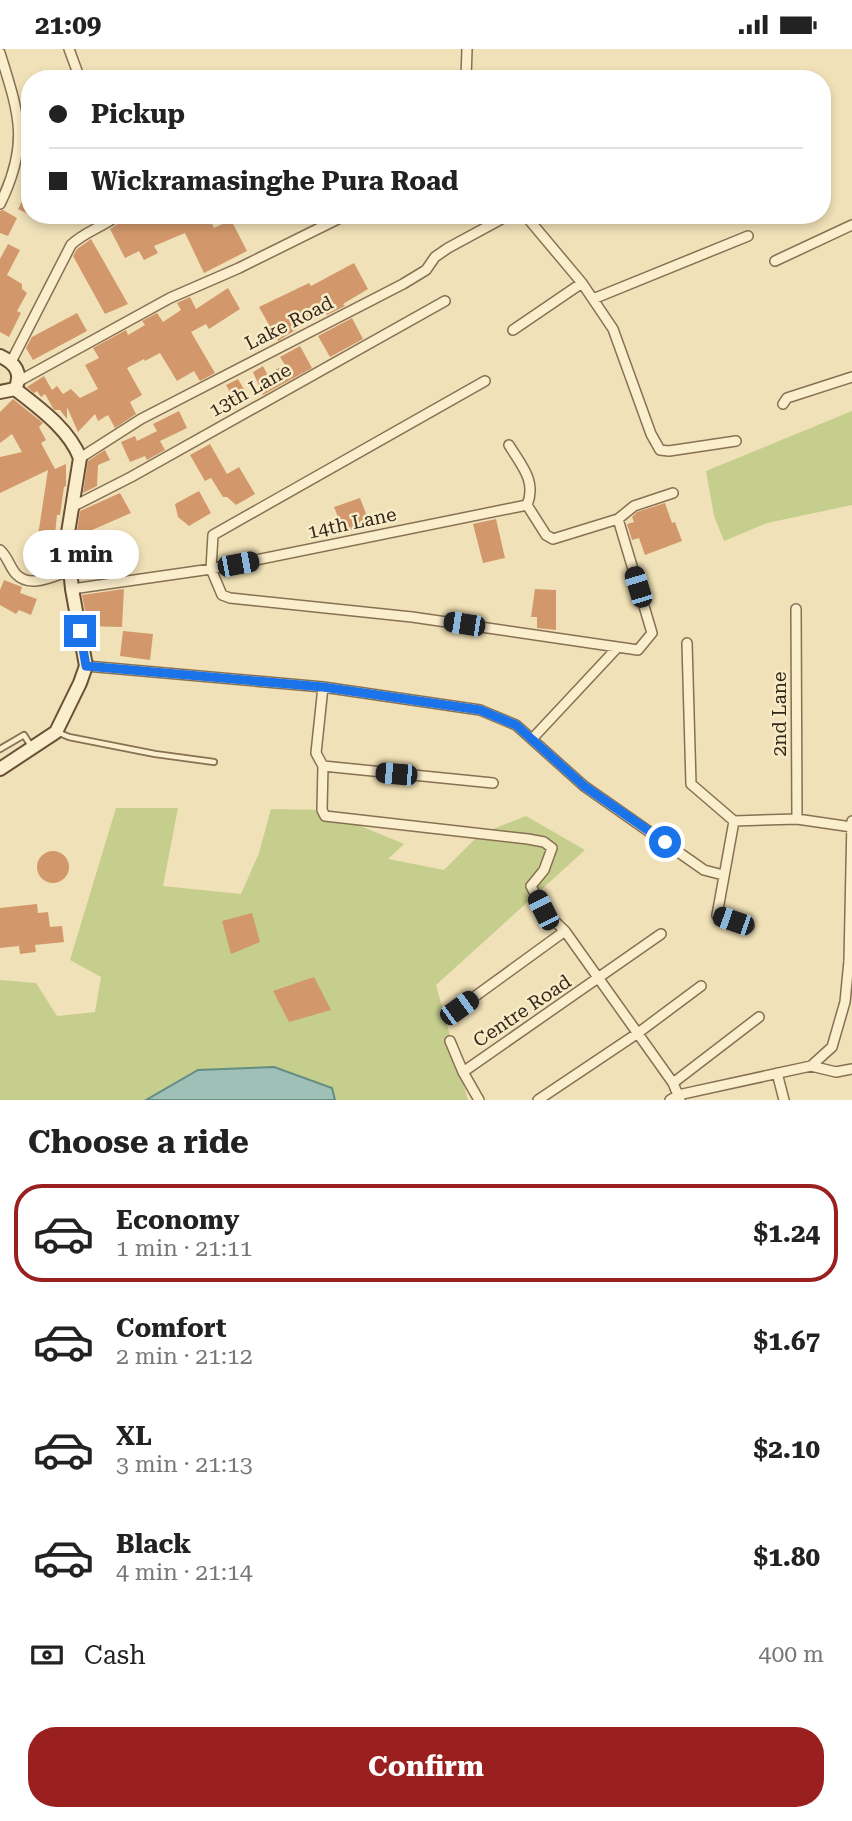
<!DOCTYPE html>
<html lang="en">
<head>
<meta charset="utf-8">
<style>
	:root { --surface:#fff; --page:#f6f6f6; --text:#222; --muted:#767676; --line:#e0e0e0; --accent:#9a201f }
	body { margin:0; font-family:"Roboto Serif",serif; background:var(--page); color:var(--text); height:100vh; display:flex; flex-direction:column; font-size:26px; white-space:nowrap }
	* { box-sizing:border-box; margin:0 }
	p { font-size:23px; color:var(--muted) }
	.icon { flex:none; width:38px; height:38px; fill:none; stroke:currentColor; stroke-width:2; stroke-linecap:round; stroke-linejoin:round }
	.map { position:relative; height:1051px; overflow:hidden }
	.sheet { display:flex; flex-direction:column; background:var(--surface); flex:1 }
	.sheet>* { flex:none }
	.hud { position:absolute; left:21px; top:21px; width:810px; height:154px; border-radius:28px; box-shadow:0 4px 10px #0003; display:grid; align-content:center; height:154px; padding:0 28px; background:var(--surface) }
	.end { position:absolute; width:32px; height:32px; margin:-16px; border:9px solid #1a73e8; background:#fff; box-shadow:0 0 0 4px #fff }
	.from { border-radius:50% }
	.bubble { position:absolute; height:49px; border-radius:24px; background:var(--surface); box-shadow:0 4px 10px #0003; font-size:23px; font-weight:700; line-height:49px; text-align:center }
	.car { position:absolute; width:21px; height:42px; margin:-21px -10px; border-radius:9px; box-shadow:0 0 5px 2px #0007; background:linear-gradient(#222 24%,#8ab4d8 0 40%,#222 0 76%,#8ab4d8 0 86%,#222 0) }
	.hud b { display:flex; align-items:center; gap:24px; height:66px; font-size:26px }
	.hud b+b { border-top:2px solid var(--line) }
	.hud i { width:18px; height:18px; background:var(--text) }
	ul { padding:0; list-style:none }
	li { display:flex; align-items:center; gap:21px; height:98px; margin:0 14px 10px; padding:0 14px; border:4px solid transparent; border-radius:28px }
	li div { flex:1 }
	li b { display:block; font-size:26px }
	li em { font-style:normal; font-weight:700 }
	li.on { border-color:var(--accent) }
	li>.icon { width:63px; height:63px; stroke-width:1.5 }
	h2 { padding:0 28px; font-size:32px; line-height:84px }
	.pay { display:flex; align-items:center; gap:18px; height:77px; padding:0 28px; font-size:26px }
	.pay p { margin-inline-start:auto }
	.cta { display:flex; gap:14px; margin-top:auto; padding:14px 28px }
	.cta a { flex:1; height:80px; border-radius:28px; background:var(--accent); color:#fff; font-size:28px; font-weight:700; line-height:80px; text-align:center }
	.status { display:flex; justify-content:space-between; align-items:center; height:49px; padding:0 35px; background:var(--surface); direction:ltr }
	.status svg { height:19px; fill:currentColor }
	.map>svg:first-child { display:block }
	.green { fill:#c5ce8c }
	.water { fill:#9ec0b7; stroke:#658d84; stroke-width:2 }
	.building { fill:#d2986b }
	.lines { fill:none; stroke-linecap:round; stroke-linejoin:round }
	.lane-casing { stroke:#877053; stroke-width:8 }
	.street-casing { stroke:#877053; stroke-width:12 }
	.secondary-casing { stroke:#695036; stroke-width:16 }
	.lane { stroke:#fbeecc; stroke-width:4.5 }
	.street { stroke:#fbeecc; stroke-width:9 }
	.secondary { stroke:#fbeecc; stroke-width:12 }
	.route { stroke:#1a73e8; stroke-width:9 }
	.labels { text-anchor:middle; dominant-baseline:central; stroke-width:5; stroke-linejoin:round; paint-order:stroke }
	.street-label { font-size:19px; fill:#352719; stroke:#f7ebc8 }
</style>
</head>
<body>
<div class="status"><b>21:09</b><svg viewBox="0 0 49 12"><path d="M0 12V9h3v3zM5 12V6h3v6zM10 12V3h3v9zM15 12V0h3v12zM26 1h20v11H26zM47 4h2v5h-2z"/></svg></div>
<div class="map">
<svg width="852" height="1051" viewBox="0 0 852 1051">
	<rect width="100%" height="100%" fill="#f0e1b8"/>
	<path class="green" d="M852,362V456L767,474L724,492L714,467L706,422Z
		M116,759H178L163,837L241,845L259,804L271,760L322,761L404,795L388,810L444,821L480,785L526,767L585,801L436,936L468,1051H335L332,1039L198,1021L146,1051H0V931L36,934L57,967L95,963L101,928L70,911Z"/>
	<path class="water" d="M274,1018L332,1039L335,1051H146L198,1021Z"/>
	<path class="building" d="M30,137V166L18,160Z
		M3,161L17,169L8,187L0,184V162Z
		M131,166H208L214,179L231,171L247,202L204,224L185,184L154,197L158,204L144,211L139,202L125,209L110,180Z
		M91,190L128,255L105,265L73,207L77,200Z
		M8,195L20,201L7,226L22,235V240L27,244L17,262L21,264L9,288L0,283V210Z
		M354,214L368,240L343,255L345,257L327,266L325,262L278,292L259,258L309,234L311,237Z
		M228,239L240,260L209,280L206,275L191,283L215,324L200,332L194,322L177,332L160,304L145,312L144,310L127,319L142,346L130,353L136,365L115,379L108,366L98,372L95,365L78,383L67,358V370L60,361H54L45,345L41,348L37,342L34,344L27,338L44,327L52,341L57,337L63,345L71,340L80,349L98,340L85,316L99,309L93,299L126,281L128,286L145,276L142,272L157,264L163,273L181,261L177,254L190,248L196,260Z
		M77,264L87,282L33,311L26,299L32,288Z
		M352,269L363,290L330,308L318,287Z
		M300,297L312,319L263,346L253,323L263,317L267,325L285,316L280,308Z
		M238,330L249,349L237,355L226,336Z
		M13,350L43,374L39,378L46,391L41,394L55,420L66,415V437L64,438L60,466H57L52,515L34,513L48,421L0,444V408L22,403L12,385L0,394V363Z
		M179,362L187,379L160,392L165,401L147,411L145,407L130,413L121,393L135,387L137,392L157,382L153,375Z
		M210,395L227,425L239,418L255,445L236,456L227,448H223L211,429L205,432L190,406Z
		M105,401L110,411L98,416L97,437L83,444L88,412Z
		M199,442L211,464L189,477L178,468L175,455Z
		M120,444L131,464L76,488L80,462Z
		M360,449L370,475L344,483L334,458Z
		M665,454L672,474L675,473L682,492L645,506L639,489L632,491L627,475L634,473L632,468L637,463Z
		M496,470L505,509L483,514L473,475Z
		M4,531L22,538L20,544L37,550L31,566L19,561L16,565L0,556V541Z
		M124,540L122,578L88,577L82,546Z
		M535,540L556,541V581L537,579V568H531Z
		M123,582L153,585L150,611L120,607Z
		M37 818a16 16 0 1 1 32 0a16 16 0 1 1-32 0Z
		M37,855L38,864L48,863L50,878L62,877L64,893L35,896L36,903L20,905L19,897L0,899V859Z
		M252,864L260,893L231,905L222,872Z
		M314,928L331,961L289,973L273,942Z"/>
	<g class="lines">
		<g class="lane-casing">
			<path id="lane" d="M57,683L69,688L155,705L214,713
				M0,700L24,686L31,697"/>
		</g>
		<g class="street-casing">
			<path id="street" d="M69,0L80,30
				M0,4C19,65 30,94 0,155
				M466,30L467,0
				M525,166L582,234L613,280L651,385L660,401L669,402L736,392
				M775,212L852,176
				M593,250L748,187
				M513,281L582,234
				M11,313L71,196C84,183 103,178 118,166
				M19,332L170,249L239,219L346,166
				M485,332L213,486L211,520L222,546L230,549L412,568L638,601L652,584L618,470
				M783,355L787,349L852,328
				M509,396C521,416 537,432 527,456
				M80,409L141,370L403,235L426,221L435,208L448,199L509,166
				M72,458L131,428L445,252
				M0,501C8,508 9,517 16,525C30,540 53,527 69,522
				M72,540L211,520L527,456L546,486L553,490L618,470L634,457L673,444
				M796,560L797,770
				M687,594L691,735L734,772L717,866L749,877
				M86,617L323,638L480,661L516,676L584,737L704,821L723,826
				M323,638L316,704L323,717L322,761L325,767L528,790L544,793L552,799L544,821L531,837L543,861L565,882L673,1034L680,1051
				M532,690L618,598
				M323,717L493,734
				M734,772L797,770L852,778
				M459,959L565,882
				M450,992L463,1023L479,1051
				M811,1017L836,1023L852,1020
				M463,1023L661,885
				M777,1024L784,1051
				M673,1034L759,968
				M538,1051L638,984L701,937
				M670,1051L678,1046L811,1017L832,998L845,953L849,912L852,772"/>
		</g>
		<g class="secondary-casing">
			<path id="secondary" d="M0,307C15,314 23,324 15,340
				M0,343L15,340
				M0,720L56,683L80,634L86,617L72,540L67,490L80,409C69,380 39,359 15,340"/>
		</g>
		<use href="#lane" class="lane"/>
		<use href="#street" class="street"/>
		<use href="#secondary" class="secondary"/>
	</g>
	<g class="lines">
		<path class="route" d="M80,582L86,617L323,638L480,661L516,676L584,737L665,793"/>
	</g>
	<g class="labels">
		<g class="street-label">
			<text transform="translate(289 274) rotate(-27)">Lake Road</text>
			<text transform="translate(250 341) rotate(-29)">13th Lane</text>
			<text transform="translate(352 474) rotate(-12)">14th Lane</text>
			<text transform="translate(779 665) rotate(-90)">2nd Lane</text>
			<text transform="translate(522 962) rotate(-34)">Centre Road</text>
		</g>
	</g>
</svg>
<i class="end from" style="left:665px;top:793px"></i>
<i class="end" style="left:80px;top:582px"></i>
<div class="bubble" style="left:23px;top:481px;width:116px">1 min</div>
<i class="car" style="left:238px;top:515px;rotate:79deg"></i>
<i class="car" style="left:638px;top:538px;rotate:343deg"></i>
<i class="car" style="left:464px;top:575px;rotate:279deg"></i>
<i class="car" style="left:396px;top:725px;rotate:275deg"></i>
<i class="car" style="left:543px;top:861px;rotate:333deg"></i>
<i class="car" style="left:733px;top:872px;rotate:289deg"></i>
<i class="car" style="left:459px;top:959px;rotate:54deg"></i>
<div class="hud">
<b><i class="from"></i>Pickup</b>
<b><i></i>Wickramasinghe Pura Road</b>
</div>
</div>
<section class="sheet">
<h2>Choose a ride</h2>
<ul>
<li class="on"><svg class="icon" aria-label="car" viewBox="0 0 24 24"><path d="M5 17H2v-5l4-1 3-4h7l3 4 3 1v5h-3M9 17h6M6 11h13"/><circle cx="7" cy="17" r="2"/><circle cx="17" cy="17" r="2"/></svg><div><b>Economy</b><p>1 min · 21:11</p></div><em>$1.24</em></li>
<li><svg class="icon" aria-label="car" viewBox="0 0 24 24"><path d="M5 17H2v-5l4-1 3-4h7l3 4 3 1v5h-3M9 17h6M6 11h13"/><circle cx="7" cy="17" r="2"/><circle cx="17" cy="17" r="2"/></svg><div><b>Comfort</b><p>2 min · 21:12</p></div><em>$1.67</em></li>
<li><svg class="icon" aria-label="car" viewBox="0 0 24 24"><path d="M5 17H2v-5l4-1 3-4h7l3 4 3 1v5h-3M9 17h6M6 11h13"/><circle cx="7" cy="17" r="2"/><circle cx="17" cy="17" r="2"/></svg><div><b>XL</b><p>3 min · 21:13</p></div><em>$2.10</em></li>
<li><svg class="icon" aria-label="car" viewBox="0 0 24 24"><path d="M5 17H2v-5l4-1 3-4h7l3 4 3 1v5h-3M9 17h6M6 11h13"/><circle cx="7" cy="17" r="2"/><circle cx="17" cy="17" r="2"/></svg><div><b>Black</b><p>4 min · 21:14</p></div><em>$1.80</em></li>
</ul>
<div class="pay"><svg class="icon" aria-label="cash" viewBox="0 0 24 24"><path d="M3 7h18v10H3z"/><circle cx="12" cy="12" r="2"/></svg>Cash<p>400 m</p></div>
<div class="cta"><a>Confirm</a></div>
</section>
</body>
</html>
